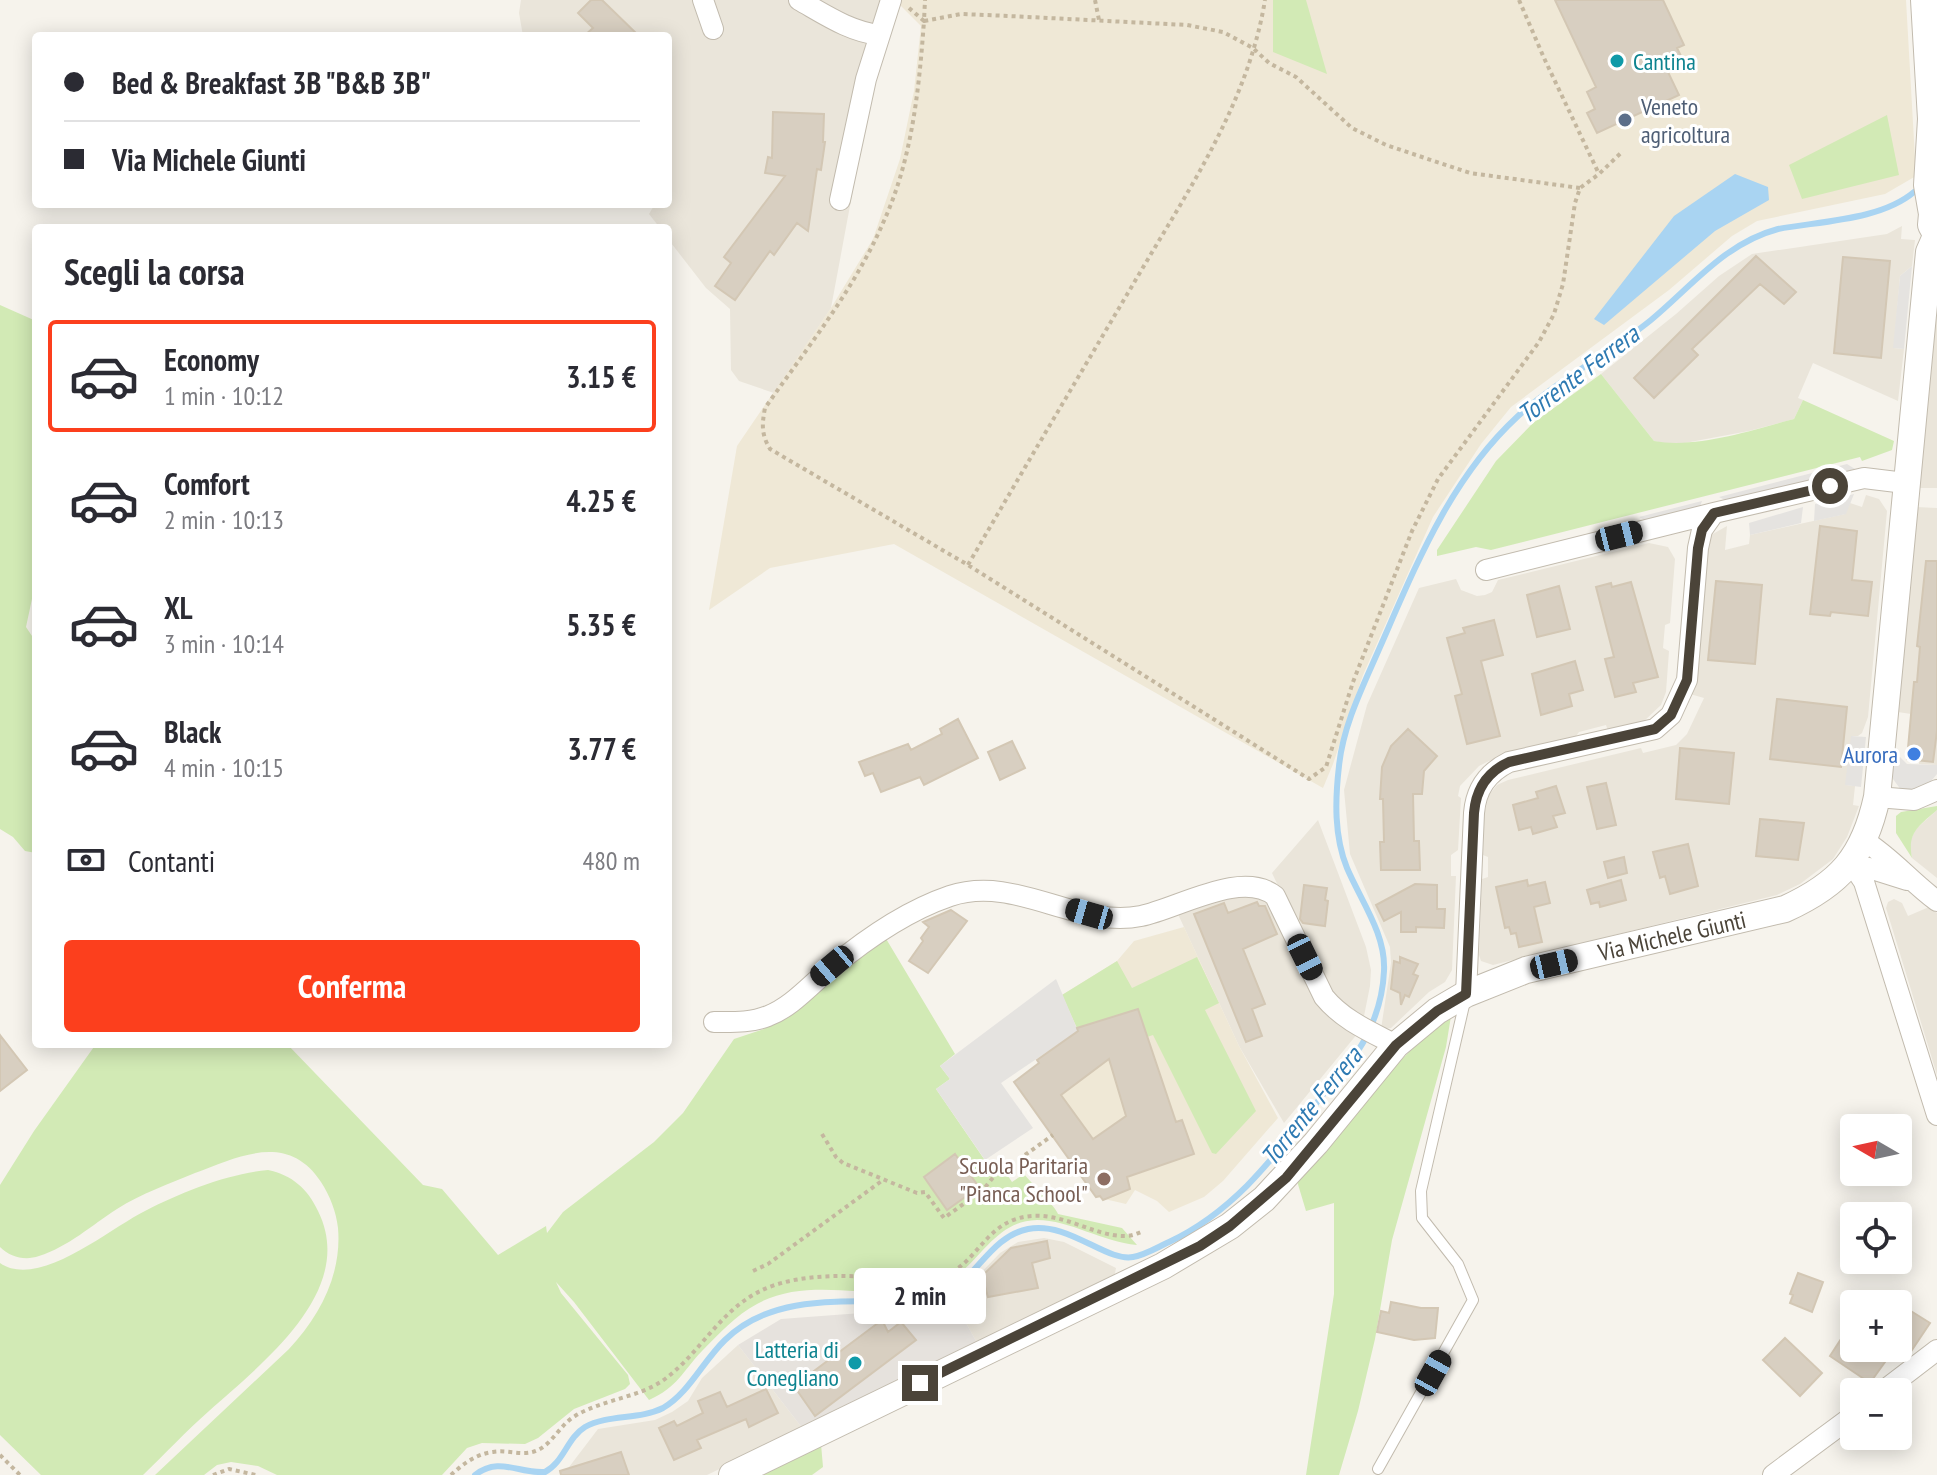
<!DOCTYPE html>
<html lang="it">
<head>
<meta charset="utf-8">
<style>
	:root { --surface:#fff; --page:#f7f7f7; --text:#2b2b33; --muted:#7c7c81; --line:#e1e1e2; --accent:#fc3f1d }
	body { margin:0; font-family:"PT Sans Narrow",sans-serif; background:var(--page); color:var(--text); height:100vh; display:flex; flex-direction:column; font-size:30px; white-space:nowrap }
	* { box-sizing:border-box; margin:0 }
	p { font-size:26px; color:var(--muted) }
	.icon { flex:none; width:44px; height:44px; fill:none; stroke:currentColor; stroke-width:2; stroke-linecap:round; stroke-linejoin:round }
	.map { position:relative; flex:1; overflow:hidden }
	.side { position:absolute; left:32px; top:224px; width:640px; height:824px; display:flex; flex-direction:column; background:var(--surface); border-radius:8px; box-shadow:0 4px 20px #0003 }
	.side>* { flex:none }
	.top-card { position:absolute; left:32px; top:32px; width:640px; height:176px; border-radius:8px; box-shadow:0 4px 20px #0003; display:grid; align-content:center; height:176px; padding:0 32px; background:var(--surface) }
	.needle { width:52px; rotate:279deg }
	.fabs { position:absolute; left:1840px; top:1114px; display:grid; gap:16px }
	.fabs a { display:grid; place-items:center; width:72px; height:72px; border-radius:8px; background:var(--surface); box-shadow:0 4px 20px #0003; font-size:40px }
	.end { position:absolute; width:36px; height:36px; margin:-18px; border:10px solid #4b4439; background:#fff; box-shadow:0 0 0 4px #fff }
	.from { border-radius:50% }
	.bubble { position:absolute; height:56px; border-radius:8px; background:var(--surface); box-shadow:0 4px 20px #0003; font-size:26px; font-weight:700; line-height:56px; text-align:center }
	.car { position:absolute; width:24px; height:48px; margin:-24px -12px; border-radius:10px; box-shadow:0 0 6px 2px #0007; background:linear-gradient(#222 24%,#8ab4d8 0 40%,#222 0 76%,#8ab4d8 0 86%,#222 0) }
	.top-card b { display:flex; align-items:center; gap:28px; height:76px; font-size:30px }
	.top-card b+b { border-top:2px solid var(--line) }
	.top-card i { width:20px; height:20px; background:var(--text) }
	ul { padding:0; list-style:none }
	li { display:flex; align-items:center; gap:24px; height:112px; margin:0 16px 12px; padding:0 16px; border:4px solid transparent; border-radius:8px }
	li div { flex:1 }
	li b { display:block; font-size:30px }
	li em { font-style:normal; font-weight:700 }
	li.current { border-color:var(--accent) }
	li>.icon { width:72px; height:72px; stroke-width:1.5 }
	h2 { padding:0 32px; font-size:36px; line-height:96px }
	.pay { display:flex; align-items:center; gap:20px; height:88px; padding:0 32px; font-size:30px }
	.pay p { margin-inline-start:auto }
	.button { display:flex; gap:16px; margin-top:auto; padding:16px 32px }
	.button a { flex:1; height:92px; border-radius:8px; background:var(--accent); color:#fff; font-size:32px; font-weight:700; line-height:92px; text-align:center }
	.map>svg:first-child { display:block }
	.residential { fill:#eae5da }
	.industrial { fill:#e6e2dd }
	.education { fill:#efe8d6 }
	.green { fill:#d2eab5 }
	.parking { fill:#e5e3e0 }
	.water { fill:#a9d4f2 }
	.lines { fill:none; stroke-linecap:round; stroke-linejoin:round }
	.stream { stroke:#a9d4f2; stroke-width:6 }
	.building { fill:#d8cfc1; stroke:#d3c7b4; stroke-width:2; fill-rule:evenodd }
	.service-casing { stroke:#c2bbae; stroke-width:12 }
	.minor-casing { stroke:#c2bbae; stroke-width:22 }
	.tertiary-casing { stroke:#c2bbae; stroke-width:28 }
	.path { stroke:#c4b79f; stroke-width:4; stroke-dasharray:4 4; stroke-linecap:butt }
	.service { stroke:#fff; stroke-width:10 }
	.minor { stroke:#fff; stroke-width:20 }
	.tertiary { stroke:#fff; stroke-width:26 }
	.route { stroke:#4b4439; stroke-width:10 }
	.culture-dot { fill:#0f9aa8; stroke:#fff; stroke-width:3 }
	.service-dot { fill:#5c6f8a; stroke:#fff; stroke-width:3 }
	.shop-dot { fill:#3f7fe0; stroke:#fff; stroke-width:3 }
	.education-dot { fill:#8d6e63; stroke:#fff; stroke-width:3 }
	.labels { text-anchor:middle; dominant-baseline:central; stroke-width:6; stroke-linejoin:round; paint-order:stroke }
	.culture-label { font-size:24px; fill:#0d838f; stroke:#fff; text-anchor:start }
	.service-label { font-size:24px; fill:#4e5e75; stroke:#fff; text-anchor:start }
	.shop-label { font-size:24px; fill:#366cbe; stroke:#fff; text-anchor:end }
	.street-label { font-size:24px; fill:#4b4439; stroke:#fff }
	.education-label { font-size:24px; fill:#785e54; stroke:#fff; text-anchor:end }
	.water-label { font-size:26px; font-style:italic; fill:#2e7ab2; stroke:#fff }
</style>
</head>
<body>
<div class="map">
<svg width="1937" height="1475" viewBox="0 0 1937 1475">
	<rect width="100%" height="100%" fill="#f6f3ec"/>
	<path class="residential" d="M521,0H893L873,82L831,308L774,393L739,381L731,370L730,309L706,288L668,239V228H660L649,214L655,204H668V184L672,178L668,174V36H523L519,13Z
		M1902,226L1901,239L1915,240L1912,266L1900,276L1894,348L1904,349L1898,401L1813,363L1798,398L1803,400L1794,419L1749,431L1674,445L1654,441L1601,374L1676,314L1719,276L1752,254L1887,234Z
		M1937,259V488H1918Z
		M1866,495L1879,499L1887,511L1868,717L1862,733L1858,736H1852L1846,785L1855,786L1853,805L1859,806L1847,837L1833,859L1800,884L1777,895L1493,965L1481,961L1479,955L1482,879L1488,877V857L1483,855L1484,815L1489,795L1497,785L1508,780L1641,748L1643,753L1676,745L1687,734L1704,698L1690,694L1705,544L1711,535L1727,526L1725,550L1749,544L1750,535L1845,514L1850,503L1862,507Z
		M1916,507L1937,508V765L1919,764V760L1909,759L1907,755L1911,714L1898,712Z
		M1649,543L1668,547L1675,559L1670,623L1665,625L1663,648L1669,651L1666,692L1661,705L1643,722L1608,731L1606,725L1579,732L1574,739L1489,761L1479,766L1460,786L1458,796L1461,798L1458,850L1451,855V876H1456L1452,970L1445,982L1429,992L1391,1028L1381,1029L1391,963L1390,947L1350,854L1344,790L1367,705L1419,588L1456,579L1461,590L1477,596L1485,595L1492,592L1498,580Z
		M1937,810V878L1912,858L1909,843L1916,829Z
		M1318,820L1366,947L1371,970L1370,986L1363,1021L1331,997L1272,873Z
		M1240,894L1264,898L1358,1033L1284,1123L1239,1046L1177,912Z
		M1894,899L1902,903L1908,916L1929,907L1937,913V1075L1886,908L1888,902Z
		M1044,1238L1064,1242L1116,1268L1114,1278L977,1343L954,1301L1000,1253L1018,1242Z
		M738,1345L803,1429L707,1475H563L598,1429L655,1420L672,1412L688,1401L702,1378Z"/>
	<path class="industrial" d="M954,1301L977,1343L803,1429L738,1345L781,1319L915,1309Z"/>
	<path class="education" d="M895,0H1906L1916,176L1885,194L1757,221L1732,236L1669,290L1511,407L1481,444L1433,517L1363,675L1333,764L1323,788L894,544L770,568L709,610L737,446L831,308L873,239L900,159L914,91L921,26Z
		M1184,927L1239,1046L1278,1118L1223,1181L1204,1197L1169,1212L1157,1201L1135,1190L1126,1204L1096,1197L1014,1082L1039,1064L1037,1060L1078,1031L1062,995L1117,961L1134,941Z"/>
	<path class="green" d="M1273,0H1306L1327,74L1273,52Z
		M1887,115L1899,175L1802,199L1789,165Z
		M0,305L36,321V580L26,627L36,642V853L25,851L13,837L0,829Z
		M1601,374L1654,441C1697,449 1752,430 1794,419L1803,400L1894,441L1892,450L1862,461L1860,457L1491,550L1476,547L1437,556V550L1496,461L1533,423Z
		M1937,806V810C1919,826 1907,832 1912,858L1896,833V816L1901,812Z
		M885,937L955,1054L940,1066L950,1079L936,1089L995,1175L1008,1176L1012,1182L1024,1174C1032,1184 1056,1207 1058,1214L1122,1228L1137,1245C1102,1242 1070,1220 1037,1220C990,1221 977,1273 938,1286C883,1305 812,1273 757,1304C736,1315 719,1334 702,1351C682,1372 678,1387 649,1400L574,1302L556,1282L561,1293L628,1375L630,1384L625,1389L574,1409L538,1438L525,1444L482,1443L467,1448L442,1475H277L258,1466L231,1462L217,1465L204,1475H155L289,1349C320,1316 342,1274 338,1228C336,1211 330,1196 321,1182C288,1132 240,1156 195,1173C169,1184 142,1193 117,1209C92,1225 68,1247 39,1256C25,1261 10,1257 0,1247V1185L34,1131L96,1044H287L423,1185L442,1189L498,1255L546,1226L547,1233L563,1212L654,1142L683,1113L734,1039L764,1029L778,1020Z
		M1197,957L1219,1003L1205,1010L1256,1111L1216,1154L1212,1153L1153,1035L1147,1037L1138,1009L1077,1028L1062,995L1117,961L1132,988Z
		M1451,1016L1446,1047L1392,1240L1375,1339L1358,1411L1339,1475H1306L1334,1294V1203L1306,1211L1297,1181C1345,1124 1391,1061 1451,1016Z
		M268,1170C292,1175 308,1189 318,1211C358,1291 261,1364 209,1411C186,1431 165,1454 143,1475H41L0,1435V1263C39,1290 110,1228 145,1211C182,1192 227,1174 268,1170Z
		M821,1444L823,1467L812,1475H757Z"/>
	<path class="parking" d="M1912,266L1904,349L1893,348L1900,276Z
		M1847,464L1855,469L1727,501L1719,497Z
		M1854,494L1846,514L1814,521L1815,504Z
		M1702,501L1699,509L1647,521L1639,517Z
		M1803,507L1801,523L1750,535L1749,523Z
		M1851,736L1866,737L1861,787L1845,785Z
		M1892,756L1900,757L1907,764L1937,765V774L1927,786L1915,792L1901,790L1893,779Z
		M1056,979L1078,1031L1001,1083L1033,1128L985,1160L936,1089L950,1079L940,1066Z"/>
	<path class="water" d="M1735,174L1768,187L1769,200L1715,231L1604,325L1594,319L1674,216Z"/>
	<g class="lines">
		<path class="stream" d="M475,1475C499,1456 519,1474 545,1472C564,1462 567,1438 585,1427C608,1414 639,1420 663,1408C689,1393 703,1361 725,1340C776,1290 854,1304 919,1301C934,1297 949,1293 962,1282C983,1263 998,1235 1028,1229C1068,1221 1106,1262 1133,1257C1145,1255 1158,1247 1169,1242C1237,1210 1277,1153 1322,1096C1336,1078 1354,1060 1365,1039C1376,1018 1383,995 1384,971C1386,934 1361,901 1347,868C1334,836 1335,800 1339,766C1343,725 1364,684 1380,647C1416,565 1450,479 1517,417C1557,380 1608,355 1651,320C1692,286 1725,243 1778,229C1821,221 1881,220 1914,192"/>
	</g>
	<path class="building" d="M591,0H602L639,36H584L593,28L578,13Z
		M1555,0H1663L1684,45L1677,48L1684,62L1667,70L1679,95L1597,133L1587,113L1595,109L1587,92L1596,87Z
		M773,112L824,114L823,142H825L821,170L817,169L808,231L797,223L774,255L770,251L735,300L715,286L731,263L724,257L785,176L765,173L768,157L772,158Z
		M1756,256L1796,292L1784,304L1760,284L1692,349L1698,355L1654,398L1634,378Z
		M1843,257L1890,261L1881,358L1834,353Z
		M1820,526L1857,531L1852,580L1872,582L1868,616L1831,612L1830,616L1810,614Z
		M1926,561H1937V731L1933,762L1907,759L1914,682H1917L1920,647L1917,646Z
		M1716,581L1762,585L1755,664L1708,660Z
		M1631,582L1658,677L1633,683L1636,692L1615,697L1605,659L1614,657L1596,587L1611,583L1612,587Z
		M1559,586L1570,629L1537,637L1527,595Z
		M1494,620L1503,655L1481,661L1500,736L1467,744L1455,696L1462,694L1447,638L1465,633L1463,628Z
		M1575,661L1583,690L1569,694L1572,706L1541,715L1532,674Z
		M1777,699L1847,707L1841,767L1770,759Z
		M958,719L978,758L924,785L920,777L881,792L873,773L865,776L859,762L908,744L911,750L942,734L940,729Z
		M1408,729L1437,756L1424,771L1422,794H1413L1414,841H1419L1420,870H1381L1380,842H1384L1383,799H1380L1382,767L1391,746Z
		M1012,741L1025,768L1000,780L988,752Z
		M1680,748L1734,753L1729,804L1676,799Z
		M1606,783L1616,825L1597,829L1587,787Z
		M1556,786L1565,813L1553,816L1557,827L1533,834L1531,827L1519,830L1513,805L1538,798L1536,792Z
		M1760,819L1804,823L1798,860L1756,856Z
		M1688,844L1698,886L1670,894L1665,876L1660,878L1653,852Z
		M1624,857L1627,873L1608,878L1604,862Z
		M1527,880L1528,886L1545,882L1550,903L1534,907L1542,942L1519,947L1516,933L1511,934L1509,927L1505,928L1496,887Z
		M1621,880L1626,900L1600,907L1599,902L1591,904L1587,890Z
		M1415,884L1437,885V909H1445L1444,928L1416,927V932H1401V912L1384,921L1376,905Z
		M1304,885L1327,888L1325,900L1328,901L1325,926L1303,923L1300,919Z
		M1257,902L1259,906H1265L1277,934L1243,949L1265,1004L1252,1009L1262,1036L1246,1042L1194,914L1224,903L1228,913Z
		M951,910L967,921L928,973L909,961L923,941L921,938L929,927L923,922Z
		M1400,957L1418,964L1413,974L1418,976L1409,997L1405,995L1401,1005L1400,993L1391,989L1394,961L1400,963Z
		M1138,1009L1176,1122L1182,1120L1194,1154L1127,1177L1130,1189L1103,1200L1100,1196L1096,1197L1014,1082L1039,1063L1037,1060L1078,1031L1077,1028ZM1109,1059L1126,1116L1093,1139L1061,1095Z
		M0,1035L27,1070L0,1091Z
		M955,1154L979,1187L947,1210L924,1177Z
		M1047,1241L1050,1258L1032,1263L1038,1288L988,1297L982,1276L1011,1248Z
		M1798,1273L1823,1282L1812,1312L1790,1303L1793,1295L1790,1294Z
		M1391,1302L1421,1308H1438L1435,1338L1414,1340L1377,1332L1381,1311L1389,1313Z
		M1898,1303L1930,1323L1908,1356L1898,1350Z
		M882,1320L888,1332L901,1322L916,1340L815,1416L794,1386Z
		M1843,1336L1854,1344V1348L1865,1351L1867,1348H1895L1870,1383L1830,1356Z
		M1785,1338L1822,1373L1800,1396L1763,1360Z
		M766,1389L778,1413L749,1427L746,1419L697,1440L701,1448L674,1460L659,1428L674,1421L677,1426L703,1413L698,1401L720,1392L727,1407Z
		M621,1452L629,1475H561L560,1471Z"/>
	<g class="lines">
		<g class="service-casing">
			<path id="service" d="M1378,1469L1473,1300L1458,1264L1422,1218L1421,1191L1465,1001"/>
		</g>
		<g class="minor-casing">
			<path id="minor" d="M703,0L713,29
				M799,0C824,14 850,32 880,35
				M840,200L866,79L891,0
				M1486,570L1714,513L1864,478L1905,483
				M1877,797L1914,800L1937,790
				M1863,840C1891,857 1911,882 1937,901
				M1848,866L1858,873L1864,882L1937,1115
				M1848,866L1869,868L1907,880
				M1466,994L1474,813C1476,789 1487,773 1509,762L1655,729L1671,715L1687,680L1698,548L1702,530L1714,513
				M714,1022C732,1022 751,1023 768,1016C792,1007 811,984 831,968C867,938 906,911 950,896C1016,874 1076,929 1141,916C1177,909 1242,869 1275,896L1324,997C1343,1020 1369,1031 1396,1045
				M1882,1392L1937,1350
				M1773,1475L1854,1415"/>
		</g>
		<g class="tertiary-casing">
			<path id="tertiary" d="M1924,0L1931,119L1927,185L1932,214L1931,225L1937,236
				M732,1475L1163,1266L1230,1226L1264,1199L1316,1143L1396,1045L1437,1011L1466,994L1526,970L1785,909C1840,884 1864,857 1877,797L1929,252L1936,236"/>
		</g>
		<path class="path" d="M1095,0L1099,20
			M1519,0L1544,58L1599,174
			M909,8L924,21L925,0
			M1580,188L1470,173L1386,145L1352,128L1296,77L1269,63L1253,48L1223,32L1187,25L1009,16L961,14L924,21C919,90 912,160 883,223C854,290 807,348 765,408C762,424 761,434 770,449L968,565L1309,779L1326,767L1353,682L1412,531L1438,479L1539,342L1554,314L1563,284L1575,203L1580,188L1599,174L1623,151
			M968,565C1023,470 1079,376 1135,281C1187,192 1248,104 1265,0
			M822,1134L836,1157L843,1163L917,1193L925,1192L944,1218L983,1190L995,1175L1011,1165
			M1025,1155L1053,1135
			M753,1271L768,1264L883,1180
			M0,1455L20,1475
			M213,1475L229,1469L256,1475
			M451,1475C463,1464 476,1454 493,1452C509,1449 524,1458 540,1449C554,1441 561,1424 575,1416C603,1399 639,1398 665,1379C705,1349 723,1302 775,1285C824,1269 881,1279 932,1280C974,1271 980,1231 1016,1219C1057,1206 1091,1237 1126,1236C1132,1236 1138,1233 1144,1231"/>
		<use href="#service" class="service"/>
		<use href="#minor" class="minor"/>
		<use href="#tertiary" class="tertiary"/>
	</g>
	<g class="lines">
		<path class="route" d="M920,1383L1200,1246L1230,1226L1286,1178L1396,1045L1437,1011L1466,994L1474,813C1476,789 1487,772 1509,762L1655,729L1671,715L1687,680L1698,548L1702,530L1714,513L1830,486"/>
	</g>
	<g class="culture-dot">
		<circle cx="1617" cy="61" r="8"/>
		<circle cx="855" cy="1363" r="8"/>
	</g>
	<circle class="service-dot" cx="1625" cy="120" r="8"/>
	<circle class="shop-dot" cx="1914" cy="754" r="8"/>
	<circle class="education-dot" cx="1104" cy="1179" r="8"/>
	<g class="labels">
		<g class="culture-label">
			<text x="1633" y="61">Cantina</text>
			<text x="839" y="1349" text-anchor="end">Latteria di<tspan x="839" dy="28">Conegliano</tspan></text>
		</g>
		<g class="service-label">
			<text x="1641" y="106">Veneto<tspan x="1641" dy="28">agricoltura</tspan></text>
		</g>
		<g class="shop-label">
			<text x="1898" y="754">Aurora</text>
		</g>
		<g class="street-label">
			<text transform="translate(1672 936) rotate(-13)">Via Michele Giunti</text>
		</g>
		<g class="education-label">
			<text x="1088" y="1165">Scuola Paritaria<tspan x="1088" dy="28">"Pianca School"</tspan></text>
		</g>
		<g class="water-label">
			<text transform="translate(1578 374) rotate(-37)">Torrente Ferrera</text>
			<text transform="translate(1311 1106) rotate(-51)">Torrente Ferrera</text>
		</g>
	</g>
</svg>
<div class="fabs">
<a><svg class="needle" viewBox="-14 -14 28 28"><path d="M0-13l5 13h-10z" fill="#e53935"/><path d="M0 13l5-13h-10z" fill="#7c7c81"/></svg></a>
<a><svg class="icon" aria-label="locate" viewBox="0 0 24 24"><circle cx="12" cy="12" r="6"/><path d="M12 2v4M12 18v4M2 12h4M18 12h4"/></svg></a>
<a>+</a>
<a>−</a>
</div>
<i class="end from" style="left:1830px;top:486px"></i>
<i class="end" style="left:920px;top:1383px"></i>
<div class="bubble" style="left:854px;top:1268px;width:132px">2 min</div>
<i class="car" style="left:1619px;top:536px;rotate:76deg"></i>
<i class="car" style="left:1089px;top:914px;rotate:286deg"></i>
<i class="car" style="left:1305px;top:957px;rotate:154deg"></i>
<i class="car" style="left:1554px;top:964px;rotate:77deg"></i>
<i class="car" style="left:832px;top:966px;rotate:230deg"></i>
<i class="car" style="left:1433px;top:1373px;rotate:29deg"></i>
<div class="top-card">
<b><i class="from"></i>Bed &amp; Breakfast 3B &quot;B&amp;B 3B&quot;</b>
<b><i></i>Via Michele Giunti</b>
</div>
<section class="side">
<h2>Scegli la corsa</h2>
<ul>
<li class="current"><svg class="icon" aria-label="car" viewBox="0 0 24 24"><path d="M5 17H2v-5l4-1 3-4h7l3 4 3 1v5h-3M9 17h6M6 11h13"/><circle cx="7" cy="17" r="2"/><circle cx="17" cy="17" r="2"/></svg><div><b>Economy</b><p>1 min · 10:12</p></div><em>3.15 €</em></li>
<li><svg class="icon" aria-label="car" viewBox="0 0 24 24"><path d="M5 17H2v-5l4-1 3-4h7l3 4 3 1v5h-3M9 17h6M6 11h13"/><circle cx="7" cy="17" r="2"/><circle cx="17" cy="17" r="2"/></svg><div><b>Comfort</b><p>2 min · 10:13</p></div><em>4.25 €</em></li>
<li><svg class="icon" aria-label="car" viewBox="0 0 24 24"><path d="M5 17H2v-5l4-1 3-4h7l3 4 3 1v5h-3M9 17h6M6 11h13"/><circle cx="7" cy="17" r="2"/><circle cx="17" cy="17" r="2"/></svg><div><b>XL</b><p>3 min · 10:14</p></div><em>5.35 €</em></li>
<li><svg class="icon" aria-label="car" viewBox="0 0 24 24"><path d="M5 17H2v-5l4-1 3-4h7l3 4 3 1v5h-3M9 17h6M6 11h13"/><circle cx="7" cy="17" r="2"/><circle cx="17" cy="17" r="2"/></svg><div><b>Black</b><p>4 min · 10:15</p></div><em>3.77 €</em></li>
</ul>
<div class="pay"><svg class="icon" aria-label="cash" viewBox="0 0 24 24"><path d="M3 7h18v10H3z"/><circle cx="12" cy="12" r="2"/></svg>Contanti<p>480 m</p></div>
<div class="button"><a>Conferma</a></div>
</section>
</div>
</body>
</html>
